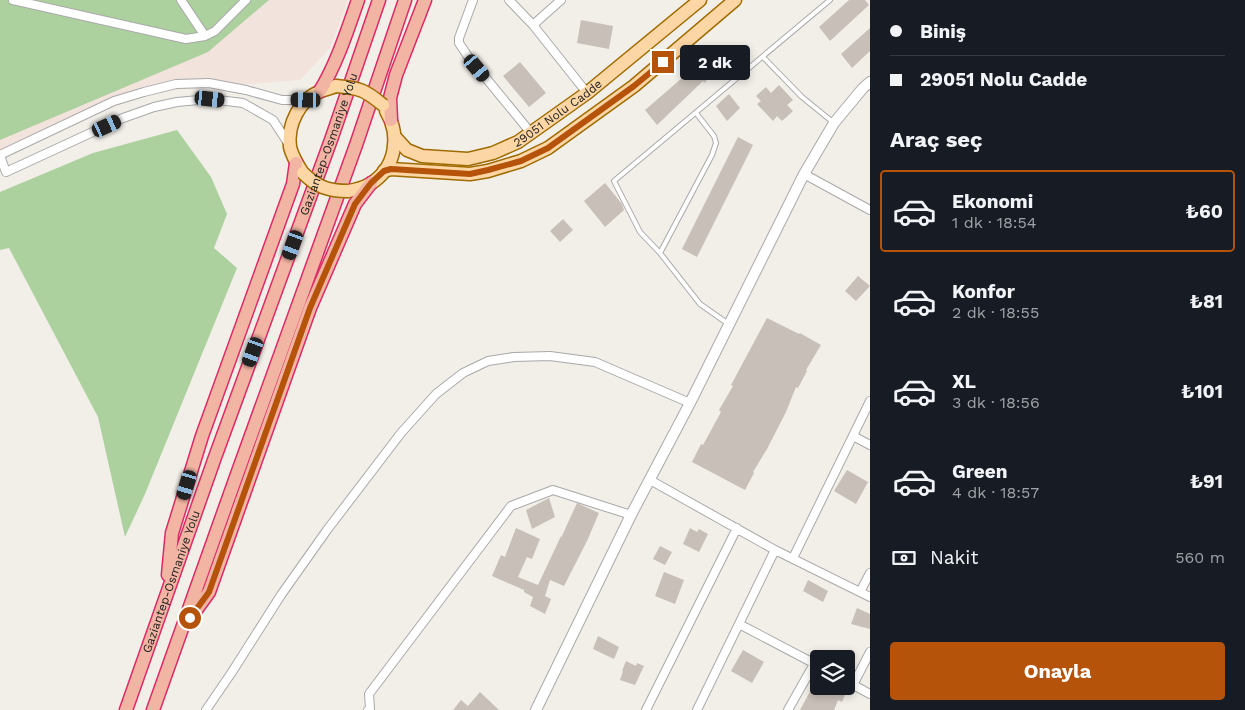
<!DOCTYPE html>
<html lang="tr">
<head>
<meta charset="utf-8">
<style>
	:root { --surface:#171b24; --page:#20242c; --text:#f1f3f6; --muted:#9ea1a6; --line:#363941; --accent:#b45309 }
	body { margin:0; font-family:"Work Sans",sans-serif; background:var(--page); color:var(--text); height:100vh; display:flex; flex-direction:column; font-size:19px; white-space:nowrap }
	* { box-sizing:border-box; margin:0 }
	p { font-size:16px; color:var(--muted) }
	.icon { flex:none; width:28px; height:28px; fill:none; stroke:currentColor; stroke-width:2; stroke-linecap:round; stroke-linejoin:round }
	.map { position:relative; flex:1; overflow:hidden }
	.side { display:flex; flex-direction:column; background:var(--surface); width:375px }
	.side>* { flex:none }
	.hud { display:grid; align-content:center; height:110px; padding:0 20px; background:var(--surface) }
	.controls { position:absolute; left:810px; top:650px; display:grid; gap:10px }
	.controls a { display:grid; place-items:center; width:45px; height:45px; border-radius:5px; background:var(--surface); box-shadow:0 2px 8px #0003; font-size:25px }
	.end { position:absolute; width:22px; height:22px; margin:-11px; border:6px solid #b45309; background:#fff; box-shadow:0 0 0 2px #fff }
	.from { border-radius:50% }
	.bubble { position:absolute; height:35px; border-radius:5px; background:var(--surface); box-shadow:0 2px 8px #0003; font-size:16px; font-weight:700; line-height:35px; text-align:center }
	.car { position:absolute; width:15px; height:30px; margin:-15px -8px; border-radius:6px; box-shadow:0 0 4px 1px #0007; background:linear-gradient(#222 24%,#8ab4d8 0 40%,#222 0 76%,#8ab4d8 0 86%,#222 0) }
	.hud b { display:flex; align-items:center; gap:18px; height:48px; font-size:19px }
	.hud b+b { border-top:1px solid var(--line) }
	.hud i { width:12px; height:12px; background:var(--text) }
	ul { padding:0; list-style:none }
	li { display:flex; align-items:center; gap:15px; height:82px; margin:0 10px 8px; padding:0 10px; border:2px solid transparent; border-radius:5px }
	li div { flex:1 }
	li b { display:block; font-size:19px }
	li em { font-style:normal; font-weight:700 }
	li.active { border-color:var(--accent) }
	li>.icon { width:45px; height:45px; stroke-width:1.5 }
	h2 { padding:0 20px; font-size:22px; line-height:60px }
	.pay { display:flex; align-items:center; gap:12px; height:55px; padding:0 20px; font-size:19px }
	.pay p { margin-inline-start:auto }
	.action { display:flex; gap:10px; margin-top:auto; padding:10px 20px }
	.action a { flex:1; height:58px; border-radius:5px; background:var(--accent); color:#fff; font-size:20px; font-weight:700; line-height:58px; text-align:center }
	main { display:flex; flex:1; min-height:0 }
	.map>svg:first-child { display:block }
	.military { fill:#f3e3dd }
	.forest { fill:#add19e }
	.building { fill:#c7bfb8 }
	.lines { fill:none; stroke-linecap:round; stroke-linejoin:round }
	.service-casing { stroke:#a9a9a9; stroke-width:6 }
	.minor-casing { stroke:#a9a9a9; stroke-width:10 }
	.tertiary-casing { stroke:#a9a9a9; stroke-width:12 }
	.primary-casing { stroke:#a06b00; stroke-width:15 }
	.trunk-casing { stroke:#dc2a67; stroke-width:15 }
	.service { stroke:#fff; stroke-width:4 }
	.minor { stroke:#fff; stroke-width:8 }
	.tertiary { stroke:#fff; stroke-width:10 }
	.primary { stroke:#fcd6a4; stroke-width:12 }
	.trunk { stroke:#f2b4a3; stroke-width:12 }
	.primary-bridge-casing { stroke:#a06b00; stroke-width:15; stroke-linecap:butt }
	.primary-bridge { stroke:#fcd6a4; stroke-width:12 }
	.route { stroke:#b45309; stroke-width:6 }
	.labels { text-anchor:middle; dominant-baseline:central; stroke-width:4.5; stroke-linejoin:round; paint-order:stroke }
	.street-label { font-size:12px; fill:#222; stroke:#fff }
</style>
</head>
<body>
<main>
<div class="map">
<svg width="870" height="710" viewBox="0 0 870 710">
	<rect width="100%" height="100%" fill="#f2efe9"/>
	<path class="military" d="M0,0H348L330,48L300,80L152,92L0,151Z"/>
	<path class="forest" d="M0,0H269L208,52L0,140Z
		M177,130L211,177L227,214L214,248L237,268L145,494L125,537L98,417L9,248L0,250V192L93,153Z"/>
	<path class="building" d="M849,0H865L869,5L830,41L819,27Z
		M581,20L613,26L609,49L577,43Z
		M870,28V51L852,68L841,54Z
		M711,53L719,62L709,72L712,75L704,83L703,81L657,125L645,110Z
		M520,62L546,93L529,107L503,76Z
		M779,85L793,100L787,105L793,111L782,121L777,116L773,121L757,104L761,101L756,96L766,87L771,93Z
		M729,94L740,108L727,121L716,106Z
		M738,137L753,145L697,257L682,249Z
		M605,183L622,204L624,210L605,227L584,201Z
		M563,219L573,230L560,242L550,231Z
		M858,276L870,286L856,301L845,291Z
		M767,318L799,334L800,333L821,345L806,370L807,371L798,388L796,387L786,412L767,449L753,472L754,473L745,490L692,462L701,444L703,445L721,412L719,410L733,386L731,385Z
		M847,470L868,482L856,504L834,491Z
		M549,498L555,517L532,529L526,510Z
		M577,503L599,513L587,541L564,586L550,580L545,596L551,599L545,614L530,606L533,597L524,592V590L492,576L501,555L505,557L516,528L540,539L532,559L527,557L518,577L538,585L561,536V538Z
		M690,528L697,532L699,529L708,534L699,552L683,544Z
		M660,546L672,552L665,565L653,559Z
		M664,572L684,580L675,604L655,596Z
		M808,580L828,591L823,602L803,591Z
		M857,608L870,614V629L851,624Z
		M598,636L619,647L614,659L593,649Z
		M743,650L764,662L752,683L731,671Z
		M626,661L636,666L637,663L644,666L635,685L620,680L623,671H622Z
		M819,675V686H844L848,688L842,702L838,700L834,710H800Z
		M480,692L499,710H453L461,700L468,706Z"/>
	<g class="lines">
		<g class="service-casing">
			<path id="service" d="M763,57L802,97L834,123
				M660,253L712,155L716,143L714,136L696,113
				M727,323L700,304L660,253L640,232L614,181L830,0"/>
		</g>
		<g class="minor-casing">
			<path id="minor" d="M13,0L186,39L205,36L215,31L246,0
				M181,0L205,36
				M473,0L459,38V43L467,55L531,133
				M509,0L533,25L587,93
				M533,25L561,0
				M0,155L114,101L144,92L176,84L209,83L246,90L282,100H306
				M0,156L6,172L123,118L154,107L177,102L210,99L243,103L273,120L288,143
				M804,174L870,210
				M853,436L870,445
				M650,480L775,550L870,597
				M793,558L870,401
				M860,592L870,573
				M739,624L819,666
				M846,681L870,694
				M853,685L870,652
				M206,710L232,672L281,595L327,530L401,433L436,394L463,373L488,361L514,357L550,356L595,362L690,403
				M368,710L370,709L369,694L511,506L553,490L631,515
				M646,710L737,528
				M697,710L775,550
				M788,710L814,664"/>
		</g>
		<g class="tertiary-casing">
			<path id="tertiary" d="M536,710L631,515L690,403L804,174L834,123L863,88L870,82"/>
		</g>
		<g class="primary-casing">
			<g id="primary">
				<path id="s1" d="M395,137L407,150L422,156L468,159L493,153L518,142L587,93L700,0"/>
				<path d="M384,171L391,169L470,174L488,171L521,161L548,148L634,86L735,0"/>
				<path d="M302,172C297,164 292,156 290,147C287,124 300,99 321,91C326,89 331,88 336,86"/>
				<path d="M348,191C356,190 363,188 370,184C396,168 401,136 386,111"/>
			</g>
		</g>
		<g class="trunk-casing">
			<g id="trunk">
				<path d="M320,91C337,63 347,31 358,0"/>
				<path d="M391,120L390,98L396,75L425,0"/>
				<path d="M168,575L172,533L202,436L293,184L296,163"/>
				<path d="M191,617L209,592L310,308L355,204L371,183"/>
				<path id="s2" d="M126,710L214,460L332,137L379,0"/>
				<path d="M153,710L236,477L356,145L405,0"/>
			</g>
		</g>
		<use href="#service" class="service"/>
		<use href="#minor" class="minor"/>
		<use href="#tertiary" class="tertiary"/>
		<use href="#primary" class="primary"/>
		<use href="#trunk" class="trunk"/>
		<g class="primary-bridge-casing">
			<path id="primary-bridge" d="M336,86C360,88 365,90 383,105
				M303,173C317,187 328,191 348,191"/>
		</g>
		<use href="#primary-bridge" class="primary-bridge"/>
	</g>
	<g class="lines">
		<path class="route" d="M190,618L209,592L310,308L355,204L371,183L384,171L391,169L470,174L488,170L521,161L548,148L634,86L663,62"/>
	</g>
	<g class="labels">
		<g class="street-label">
			<text stroke="none"><textPath href="#s1" startOffset="182">29051 Nolu Cadde</textPath></text>
			<text stroke="none"><textPath href="#s2" startOffset="601">Gaziantep-Osmaniye Yolu</textPath></text>
			<text stroke="none"><textPath href="#s2" startOffset="136">Gaziantep-Osmaniye Yolu</textPath></text>
		</g>
	</g>
</svg>
<div class="controls">
<a><svg class="icon" aria-label="layers" viewBox="0 0 24 24"><path d="M12 4l9 5-9 5-9-5zM3 14l9 5 9-5"/></svg></a>
</div>
<i class="end from" style="left:190px;top:618px"></i>
<i class="end" style="left:663px;top:62px"></i>
<div class="bubble" style="left:680px;top:45px;width:70px">2 dk</div>
<i class="car" style="left:477px;top:68px;rotate:140deg"></i>
<i class="car" style="left:210px;top:99px;rotate:96deg"></i>
<i class="car" style="left:306px;top:100px;rotate:271deg"></i>
<i class="car" style="left:107px;top:126px;rotate:65deg"></i>
<i class="car" style="left:293px;top:245px;rotate:200deg"></i>
<i class="car" style="left:253px;top:352px;rotate:200deg"></i>
<i class="car" style="left:187px;top:485px;rotate:197deg"></i>
</div>
<section class="side">
<div class="hud">
<b><i class="from"></i>Biniş</b>
<b><i></i>29051 Nolu Cadde</b>
</div>
<h2>Araç seç</h2>
<ul>
<li class="active"><svg class="icon" aria-label="car" viewBox="0 0 24 24"><path d="M5 17H2v-5l4-1 3-4h7l3 4 3 1v5h-3M9 17h6M6 11h13"/><circle cx="7" cy="17" r="2"/><circle cx="17" cy="17" r="2"/></svg><div><b>Ekonomi</b><p>1 dk · 18:54</p></div><em>₺60</em></li>
<li><svg class="icon" aria-label="car" viewBox="0 0 24 24"><path d="M5 17H2v-5l4-1 3-4h7l3 4 3 1v5h-3M9 17h6M6 11h13"/><circle cx="7" cy="17" r="2"/><circle cx="17" cy="17" r="2"/></svg><div><b>Konfor</b><p>2 dk · 18:55</p></div><em>₺81</em></li>
<li><svg class="icon" aria-label="car" viewBox="0 0 24 24"><path d="M5 17H2v-5l4-1 3-4h7l3 4 3 1v5h-3M9 17h6M6 11h13"/><circle cx="7" cy="17" r="2"/><circle cx="17" cy="17" r="2"/></svg><div><b>XL</b><p>3 dk · 18:56</p></div><em>₺101</em></li>
<li><svg class="icon" aria-label="car" viewBox="0 0 24 24"><path d="M5 17H2v-5l4-1 3-4h7l3 4 3 1v5h-3M9 17h6M6 11h13"/><circle cx="7" cy="17" r="2"/><circle cx="17" cy="17" r="2"/></svg><div><b>Green</b><p>4 dk · 18:57</p></div><em>₺91</em></li>
</ul>
<div class="pay"><svg class="icon" aria-label="cash" viewBox="0 0 24 24"><path d="M3 7h18v10H3z"/><circle cx="12" cy="12" r="2"/></svg>Nakit<p>560 m</p></div>
<div class="action"><a>Onayla</a></div>
</section>
</main>
</body>
</html>
